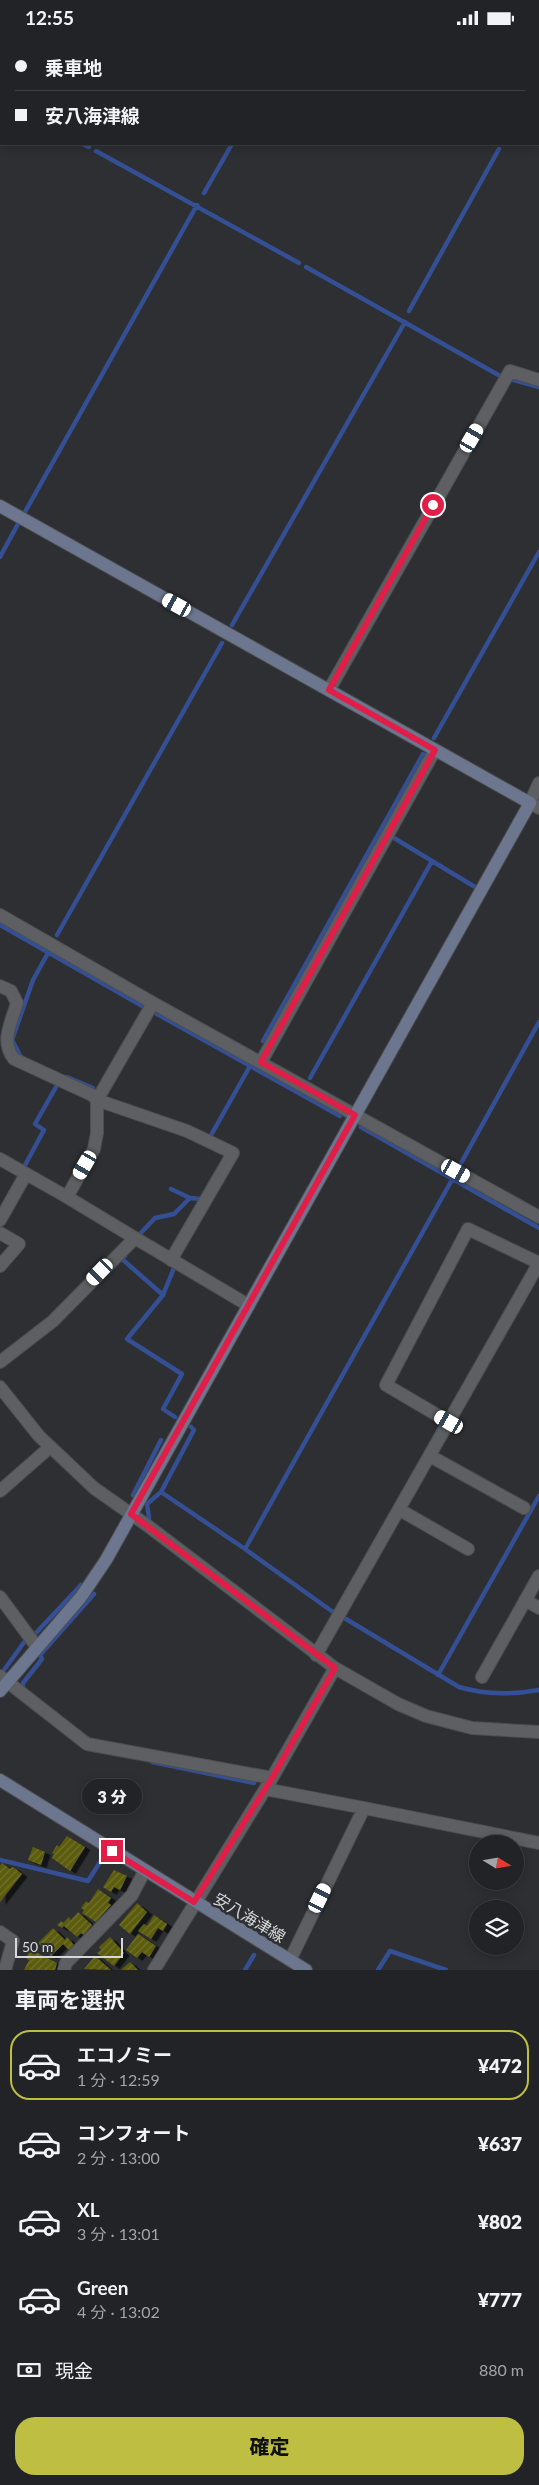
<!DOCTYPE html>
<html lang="ja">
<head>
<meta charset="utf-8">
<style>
	:root { --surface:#222326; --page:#2e2f32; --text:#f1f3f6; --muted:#a2a4a7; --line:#3f4043; --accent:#bebf42 }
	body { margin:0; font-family:Lato,"Noto Sans JP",sans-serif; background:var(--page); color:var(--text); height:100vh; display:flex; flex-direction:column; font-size:19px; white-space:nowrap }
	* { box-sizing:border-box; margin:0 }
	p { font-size:16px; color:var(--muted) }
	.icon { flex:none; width:28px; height:28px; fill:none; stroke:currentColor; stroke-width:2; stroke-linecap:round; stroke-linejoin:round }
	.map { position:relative; height:1935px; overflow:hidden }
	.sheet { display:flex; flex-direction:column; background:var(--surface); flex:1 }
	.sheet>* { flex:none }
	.banner { position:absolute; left:0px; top:0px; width:540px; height:110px; box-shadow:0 2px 12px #0003,0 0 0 1px var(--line); display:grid; align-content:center; height:110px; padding:0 15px; background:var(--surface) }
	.needle { width:32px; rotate:101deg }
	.buttons { position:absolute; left:469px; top:1800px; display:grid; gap:10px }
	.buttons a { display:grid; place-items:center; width:55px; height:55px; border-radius:50%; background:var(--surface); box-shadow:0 2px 12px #0003,0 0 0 1px var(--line); font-size:25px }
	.scale { position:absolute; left:15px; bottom:12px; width:108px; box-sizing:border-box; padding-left:5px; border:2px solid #d7d8da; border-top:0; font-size:14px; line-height:18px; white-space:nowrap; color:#d7d8da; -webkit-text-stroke:4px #2d2f32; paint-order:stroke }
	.end { position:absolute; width:22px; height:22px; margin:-11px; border:6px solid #e11d48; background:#fff; box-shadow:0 0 0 2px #fff }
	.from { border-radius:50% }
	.bubble { position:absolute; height:35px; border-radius:18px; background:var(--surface); box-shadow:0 2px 12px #0003,0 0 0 1px var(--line); font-size:16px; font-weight:800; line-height:35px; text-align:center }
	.car { position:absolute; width:15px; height:30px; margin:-15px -8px; border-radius:6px; box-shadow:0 0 4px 1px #0007; background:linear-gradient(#fff 24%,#345 0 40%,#fff 0 76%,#345 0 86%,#fff 0) }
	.banner b { display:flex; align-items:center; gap:18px; height:48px; font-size:19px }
	.banner b+b { border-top:1px solid var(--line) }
	.banner i { width:12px; height:12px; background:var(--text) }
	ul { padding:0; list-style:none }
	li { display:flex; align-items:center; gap:15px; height:70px; margin:0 10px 8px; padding:0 5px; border:2px solid transparent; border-radius:20px }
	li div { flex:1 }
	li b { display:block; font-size:19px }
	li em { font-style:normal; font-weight:800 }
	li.on { border-color:var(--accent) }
	li>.icon { width:45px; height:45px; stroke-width:1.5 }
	h2 { padding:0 15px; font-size:22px; line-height:60px }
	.pay { display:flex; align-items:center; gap:12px; height:55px; padding:0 15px; font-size:19px }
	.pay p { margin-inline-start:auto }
	.button { display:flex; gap:10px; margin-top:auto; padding:10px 15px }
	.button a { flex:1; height:58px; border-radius:20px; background:var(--accent); color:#111; font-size:20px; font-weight:800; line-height:58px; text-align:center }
	.status { display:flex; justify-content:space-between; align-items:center; height:35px; padding:0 25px; background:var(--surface); direction:ltr }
	.status svg { height:14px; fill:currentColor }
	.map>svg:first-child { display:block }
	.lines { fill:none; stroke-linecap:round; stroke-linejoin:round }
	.stream { stroke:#354f94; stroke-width:4.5 }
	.building { fill:url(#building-hatch); filter:url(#shadow) }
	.street-casing { stroke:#4c4d50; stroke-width:14 }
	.secondary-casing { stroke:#4c4d50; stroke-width:14 }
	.street { stroke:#5d5f62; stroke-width:12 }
	.secondary { stroke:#6c778f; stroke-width:12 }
	.route { stroke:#e11d48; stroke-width:6 }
	.labels { text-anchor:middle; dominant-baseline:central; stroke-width:5; stroke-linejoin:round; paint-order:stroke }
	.street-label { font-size:16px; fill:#d7d8da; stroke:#2d2f32 }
</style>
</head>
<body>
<div class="status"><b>12:55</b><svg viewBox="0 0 49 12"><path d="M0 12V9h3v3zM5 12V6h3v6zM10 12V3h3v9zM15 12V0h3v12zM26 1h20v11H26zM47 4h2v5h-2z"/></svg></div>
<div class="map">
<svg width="539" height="1935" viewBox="0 0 539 1935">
	<defs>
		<pattern id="building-hatch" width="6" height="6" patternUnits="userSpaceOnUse" patternTransform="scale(1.25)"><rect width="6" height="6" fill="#5b5b0c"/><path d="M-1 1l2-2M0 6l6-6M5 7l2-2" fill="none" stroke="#72722f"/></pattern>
		<filter id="shadow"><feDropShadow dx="5.5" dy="3" stdDeviation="0" flood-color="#0009"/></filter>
	</defs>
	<rect width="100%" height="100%" fill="#2d2f32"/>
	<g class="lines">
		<path class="stream" d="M23,1L24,0
			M292,1L293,0
			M0,43L1,41
			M0,60L1,61
			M83,109L89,112
			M96,116L299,228
			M204,158L232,109
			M306,232L502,342
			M409,276L499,114
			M510,344L539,352
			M25,477L197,170
			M0,522L18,489
			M232,590L405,287
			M434,703L539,517
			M432,826L475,852
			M0,890L144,972
			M57,900L222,608
			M157,979L340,1081
			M263,1006L423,719
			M21,1022L12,1005L33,945L48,918
			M67,1042L93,1053
			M310,1043L432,826L394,803
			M361,1092L539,1193
			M210,1102L250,1031
			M460,1130L539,987
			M24,1132L44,1095L35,1089L56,1052
			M171,1154L190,1163L202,1164
			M138,1201L155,1183L174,1179L190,1163
			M125,1221L122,1224L163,1260L127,1304L182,1339L163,1374L175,1382
			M163,1260L174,1233
			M161,1457L245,1514L453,1143
			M133,1460L161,1405
			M149,1483L147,1469L161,1457L194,1395L191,1392
			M245,1514L333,1577
			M346,1584L459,1652C486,1660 512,1660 539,1655
			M35,1599L81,1550
			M4,1635L25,1606
			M438,1640L539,1461
			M23,1653V1648L42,1624L40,1620L94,1559
			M152,1727L254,1748
			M0,1825L88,1846L102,1824
			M245,1935L254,1920
			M378,1935L390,1916L446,1935"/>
	</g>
	<path class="building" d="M67,1801L85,1812L70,1836L52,1823L54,1819L52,1818L57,1810L59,1812Z
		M33,1812L45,1817L41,1830L28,1825Z
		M2,1828L10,1834L13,1832L22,1839L0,1867V1831Z
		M114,1835L127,1841L120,1855L114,1852L111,1857L103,1852Z
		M98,1854L111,1863L108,1868L111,1870L96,1887L82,1878L84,1875L81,1873L86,1866L89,1868Z
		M137,1868L147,1877L130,1899L119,1890Z
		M78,1877L92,1890L84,1900L81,1898L77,1902L64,1891L62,1893L57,1890L61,1886L63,1888L69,1882L71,1885Z
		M154,1880L167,1889L163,1896L158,1893L151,1904L138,1896L144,1889L147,1891Z
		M53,1893L65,1905L67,1902L74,1910L69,1915L63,1909L51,1921L38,1908Z
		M138,1899L156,1911L149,1922L142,1917L137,1923L126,1915Z
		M110,1902L124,1918L114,1931L97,1918L101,1915L99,1912Z
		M30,1914L57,1928L55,1935H24L29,1925L26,1923Z
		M95,1921L111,1935L84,1934Z
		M130,1927L138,1935H121Z"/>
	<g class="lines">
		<g class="street-casing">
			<path id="street" d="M329,655L510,336L539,345
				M539,748L530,768L539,773
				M0,880L153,968L539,1182
				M0,951L11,956L17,968C11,988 0,1007 14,1024L92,1060L97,1065L153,968
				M261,1027L435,715
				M0,1124L67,1162
				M0,1185L26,1139
				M0,1198L19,1209L0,1231
				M135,1203L67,1162L94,1114L97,1098V1065L187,1096L233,1118L171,1225
				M0,1327L53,1286L135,1203L248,1270
				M0,1352L39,1401L94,1453L148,1491L335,1633L398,1669L426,1681L472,1693L539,1697
				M449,1387L386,1350L468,1194L539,1228
				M430,1421L524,1473
				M0,1456L49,1413
				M400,1475L468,1514
				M0,1562L37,1612
				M525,1565L539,1573
				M316,1620L539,1228
				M0,1641L87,1709L272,1743
				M482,1642L539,1541
				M265,1754L364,1773L290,1925
				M364,1773L539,1808
				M0,1897L13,1906L5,1935
				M64,1935L66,1928L132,1860L144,1837
				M154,1935L272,1743L335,1633"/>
		</g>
		<g class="secondary-casing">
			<path id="secondary" d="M532,0L533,1
				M539,11V12
				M0,471L530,768L106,1525L81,1562L0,1656
				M0,1745L306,1935"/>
		</g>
		<use href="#street" class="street"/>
		<use href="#secondary" class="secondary"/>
	</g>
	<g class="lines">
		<path class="route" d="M112,1816L194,1867L272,1743L335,1633L131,1479L355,1080L261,1027L435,715L329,655L433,470"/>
	</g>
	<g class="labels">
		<g class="street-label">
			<text transform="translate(250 1882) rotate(31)">安八海津線</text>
		</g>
	</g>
</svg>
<div class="buttons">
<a><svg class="needle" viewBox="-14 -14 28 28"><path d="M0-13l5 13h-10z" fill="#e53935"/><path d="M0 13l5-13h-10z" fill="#a2a4a7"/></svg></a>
<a><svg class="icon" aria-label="layers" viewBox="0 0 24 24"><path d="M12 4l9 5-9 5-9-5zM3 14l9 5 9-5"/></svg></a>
</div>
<div class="scale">50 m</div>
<i class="end from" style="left:433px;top:470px"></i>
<i class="end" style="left:112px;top:1816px"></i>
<div class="bubble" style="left:82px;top:1744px;width:60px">3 分</div>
<i class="car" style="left:472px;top:403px;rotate:30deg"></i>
<i class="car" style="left:177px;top:570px;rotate:299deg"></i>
<i class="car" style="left:85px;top:1130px;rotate:210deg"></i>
<i class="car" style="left:456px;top:1136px;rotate:119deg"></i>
<i class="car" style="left:100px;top:1237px;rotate:224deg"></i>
<i class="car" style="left:449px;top:1387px;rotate:300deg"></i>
<i class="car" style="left:320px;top:1863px;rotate:26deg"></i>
<div class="banner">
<b><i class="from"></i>乗車地</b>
<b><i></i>安八海津線</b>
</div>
</div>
<section class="sheet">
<h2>車両を選択</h2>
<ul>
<li class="on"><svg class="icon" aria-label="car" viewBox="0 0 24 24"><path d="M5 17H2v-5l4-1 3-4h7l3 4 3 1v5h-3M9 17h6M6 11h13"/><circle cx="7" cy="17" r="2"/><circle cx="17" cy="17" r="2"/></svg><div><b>エコノミー</b><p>1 分 · 12:59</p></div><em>¥472</em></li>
<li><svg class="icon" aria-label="car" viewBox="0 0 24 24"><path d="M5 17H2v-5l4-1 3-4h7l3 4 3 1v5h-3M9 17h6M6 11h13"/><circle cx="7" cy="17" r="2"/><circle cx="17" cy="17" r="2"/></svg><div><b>コンフォート</b><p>2 分 · 13:00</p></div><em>¥637</em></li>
<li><svg class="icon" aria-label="car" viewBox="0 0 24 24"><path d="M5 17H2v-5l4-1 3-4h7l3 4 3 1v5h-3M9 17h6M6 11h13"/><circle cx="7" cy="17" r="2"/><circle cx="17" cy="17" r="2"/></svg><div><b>XL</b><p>3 分 · 13:01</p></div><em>¥802</em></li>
<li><svg class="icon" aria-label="car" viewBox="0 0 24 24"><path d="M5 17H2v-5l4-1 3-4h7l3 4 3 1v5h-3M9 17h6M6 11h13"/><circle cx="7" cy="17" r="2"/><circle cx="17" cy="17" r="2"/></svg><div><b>Green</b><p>4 分 · 13:02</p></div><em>¥777</em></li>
</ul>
<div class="pay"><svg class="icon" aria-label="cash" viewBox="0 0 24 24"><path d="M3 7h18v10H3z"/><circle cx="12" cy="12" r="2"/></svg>現金<p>880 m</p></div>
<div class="button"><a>確定</a></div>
</section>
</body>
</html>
